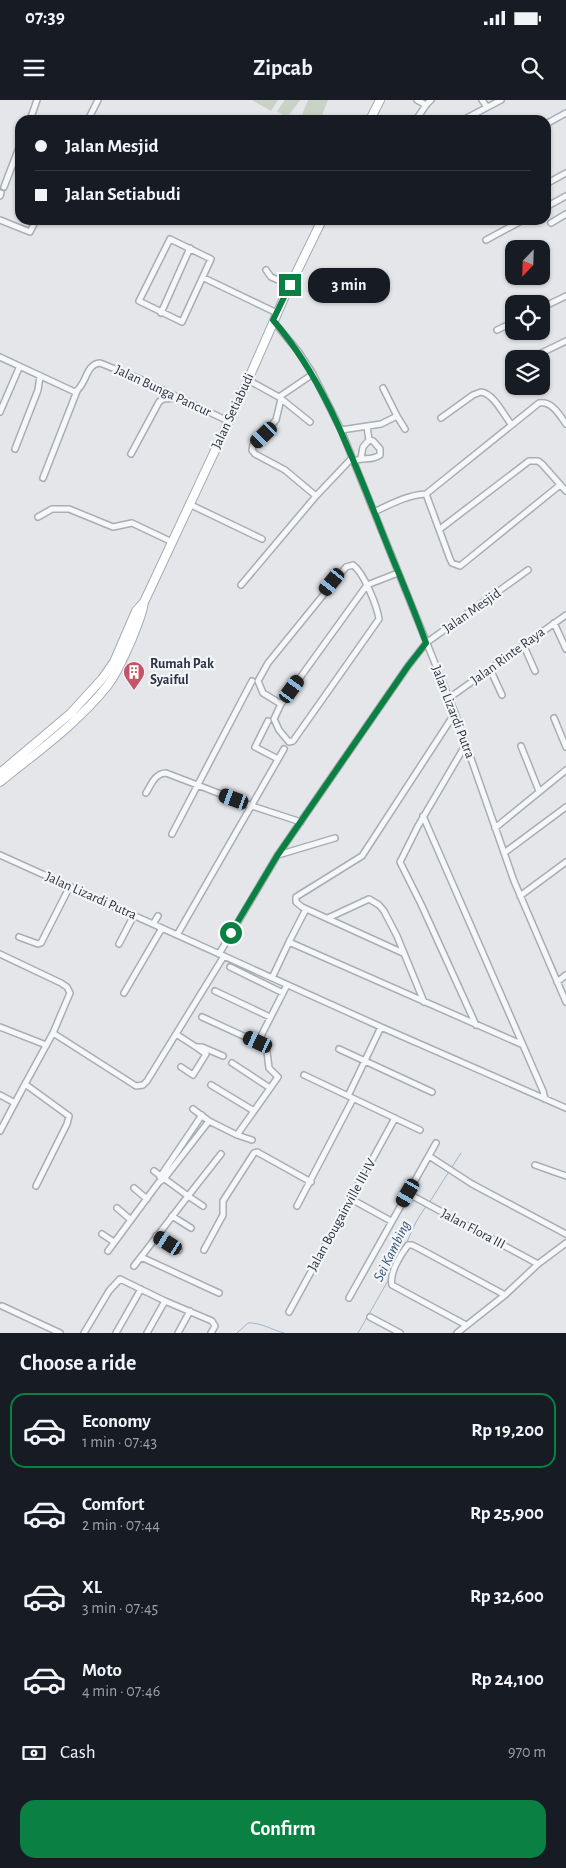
<!DOCTYPE html>
<html lang="en">
<head>
<meta charset="utf-8">
<style>
	:root { --surface:#171b24; --page:#20242c; --text:#f1f3f6; --muted:#9ea1a6; --line:#363941; --accent:#0b8043 }
	body { margin:0; font-family:"Alegreya Sans",sans-serif; background:var(--page); color:var(--text); height:100vh; display:flex; flex-direction:column; font-size:19px; white-space:nowrap }
	* { box-sizing:border-box; margin:0 }
	p { font-size:16px; color:var(--muted) }
	.icon { flex:none; width:28px; height:28px; fill:none; stroke:currentColor; stroke-width:2; stroke-linecap:round; stroke-linejoin:round }
	.map { position:relative; height:1233px; overflow:hidden }
	.side { display:flex; flex-direction:column; background:var(--surface); flex:1 }
	.side>* { flex:none }
	.banner { position:absolute; left:15px; top:15px; width:536px; height:110px; border-radius:15px; box-shadow:0 1px 4px #0004; display:grid; align-content:center; height:110px; padding:0 20px; background:var(--surface) }
	.needle { width:32px; rotate:203deg }
	.fabs { position:absolute; left:505px; top:140px; display:grid; gap:10px }
	.fabs a { display:grid; place-items:center; width:45px; height:45px; border-radius:10px; background:var(--surface); box-shadow:0 1px 4px #0004; font-size:25px }
	.end { position:absolute; width:22px; height:22px; margin:-11px; border:6px solid #0b8043; background:#fff; box-shadow:0 0 0 2px #fff }
	.from { border-radius:50% }
	.bubble { position:absolute; height:35px; border-radius:15px; background:var(--surface); box-shadow:0 1px 4px #0004; font-size:16px; font-weight:700; line-height:35px; text-align:center }
	.car { position:absolute; width:15px; height:30px; margin:-15px -8px; border-radius:6px; box-shadow:0 0 4px 1px #0007; background:linear-gradient(#222 24%,#8ab4d8 0 40%,#222 0 76%,#8ab4d8 0 86%,#222 0) }
	.banner b { display:flex; align-items:center; gap:18px; height:48px; font-size:19px }
	.banner b+b { border-top:1px solid var(--line) }
	.banner i { width:12px; height:12px; background:var(--text) }
	ul { padding:0; list-style:none }
	li { display:flex; align-items:center; gap:15px; height:75px; margin:0 10px 8px; padding:0 10px; border:2px solid transparent; border-radius:15px }
	li div { flex:1 }
	li b { display:block; font-size:19px }
	li em { font-style:normal; font-weight:700 }
	li.current { border-color:var(--accent) }
	li>.icon { width:45px; height:45px; stroke-width:1.5 }
	h2 { padding:0 20px; font-size:22px; line-height:60px }
	.pay { display:flex; align-items:center; gap:12px; height:55px; padding:0 20px; font-size:19px }
	.pay p { margin-inline-start:auto }
	.cta { display:flex; gap:10px; margin-top:auto; padding:10px 20px }
	.cta a { flex:1; height:58px; border-radius:15px; background:var(--accent); color:#fff; font-size:20px; font-weight:700; line-height:58px; text-align:center }
	.status { display:flex; justify-content:space-between; align-items:center; height:35px; padding:0 25px; background:var(--surface); direction:ltr }
	.status svg { height:14px; fill:currentColor }
	header { display:flex; justify-content:space-between; align-items:center; height:65px; padding:0 20px; background:var(--surface); font-size:22px; font-weight:700 }
	.map>svg:first-child { display:block }
	.green { fill:#c9d3c5 }
	.lines { fill:none; stroke-linecap:round; stroke-linejoin:round }
	.stream { stroke:#a2b5c7; stroke-width:1 }
	.street-casing { stroke:#a9adb4; stroke-width:8 }
	.primary-casing { stroke:#a4abb5; stroke-width:10 }
	.street { stroke:#f6f7f9; stroke-width:5 }
	.primary { stroke:#fff; stroke-width:8 }
	.route { stroke:#0b8043; stroke-width:6 }
	.labels { text-anchor:middle; dominant-baseline:central; stroke-width:4.5; stroke-linejoin:round; paint-order:stroke }
	.street-label { font-size:14px; fill:#2d3541; stroke:#f3f5f8 }
	.poi-label { font-size:14px; font-weight:bold; fill:#2d3541; stroke:#f3f5f8; text-anchor:start }
	.water-label { font-size:15px; font-style:italic; fill:#3a5472; stroke:#f3f5f8 }
</style>
</head>
<body>
<div class="status"><b>07:39</b><svg viewBox="0 0 49 12"><path d="M0 12V9h3v3zM5 12V6h3v6zM10 12V3h3v9zM15 12V0h3v12zM26 1h20v11H26zM47 4h2v5h-2z"/></svg></div>
<header><svg class="icon" aria-label="menu" viewBox="0 0 24 24"><path d="M4 6h16M4 12h16M4 18h16"/></svg>Zipcab<svg class="icon" aria-label="search" viewBox="0 0 24 24"><circle cx="10" cy="10" r="6"/><path d="M15 15l6 6"/></svg></header>
<div class="map">
<svg width="566" height="1233" viewBox="0 0 566 1233">
	<rect width="100%" height="100%" fill="#e4e6ea"/>
	<path class="green" d="M252,0H278L271,11Z
		M285,0H300L287,18L277,11Z
		M308,0H328L320,20H300Z"/>
	<g class="lines">
		<path class="stream" d="M452,1067L461,1053
			M429,1103L450,1070
			M406,1144L416,1122L426,1106
			M237,1233L248,1223C260,1222 272,1230 284,1233
			M358,1233L389,1179"/>
		<g class="street-casing">
			<path id="street" d="M417,0L426,5
				M482,0L487,7
				M30,20L37,0
				M88,20L98,0
				M416,20L426,5L431,0
				M463,20L501,0
				M546,24L566,13
				M546,84L566,73
				M4,87L20,45
				M0,96L1,93
				M546,107L566,96
				M0,120L30,132L36,120
				M551,123L566,114
				M170,139L211,159L182,222L139,201Z
				M486,140L523,120
				M266,170L271,177L290,185
				M204,178L277,213
				M541,208L566,196
				M161,213L190,148
				M273,221L298,251L313,274L341,330L455,613L514,781L566,902
				M497,230L514,222
				M0,257L75,292C87,285 85,264 100,263L140,279L228,321
				M529,259L566,241
				M248,280L279,297L310,322
				M383,288L397,316
				M279,297L313,274
				M0,312L19,268
				M441,318L473,295L481,292C494,294 503,314 511,324
				M341,330L381,324L397,316L405,329
				M15,349L38,290L40,276
				M131,354L159,302L163,299L178,298
				M361,358L363,347L369,340L367,327
				M354,361C363,357 372,361 380,355V349L373,341L369,340
				M43,378L77,291
				M426,394L450,459L452,463L460,466L560,385
				M316,396L352,358
				M189,404L262,439
				M374,412C391,404 407,395 426,394L539,303C552,301 559,314 566,324
				M38,417L52,409H69L113,427L132,423L172,442
				M440,429L529,361H538L542,364L566,391
				M241,485L316,396L285,370L255,354L252,350L253,345L276,320L281,299
				M554,523L566,549
				M523,544L535,571
				M490,569L502,595
				M449,598L566,515
				M281,604L263,593L258,581L268,563L346,467L353,465C364,473 377,506 379,519L293,641L289,642L279,630L274,619L281,604L367,485L398,473
				M554,618L566,647
				M268,621L255,647L278,659
				M466,644L418,726L400,762L421,804L476,925
				M521,646L539,691
				M146,693C151,685 155,673 166,673L252,706L301,722
				M423,716L543,991L545,999
				M495,728L566,670
				M172,734L252,581
				M504,753L566,707
				M0,755L381,927L566,1008
				M278,755L335,738
				M520,796L566,762
				M328,818L369,799L379,805L384,811L397,836L424,902
				M153,824L158,816
				M177,835L284,649
				M19,837L38,844L41,843L70,786
				M289,842L306,809
				M119,844L134,815
				M403,853L302,807L296,802V797L362,756L455,613
				M0,854L61,883L67,887L70,893L53,933L25,984L69,1016L67,1024L36,1086
				M219,854L277,756L408,566L426,543L528,470
				M230,867L283,893
				M272,878L289,842L521,944
				M557,882L566,875
				M215,891L270,917
				M124,893L162,828
				M0,927L46,945
				M53,933L136,986L143,985L147,981L224,856
				M176,934L196,947H202L223,956
				M258,942L287,885
				M339,949L432,992
				M232,963L270,988
				M181,967L193,975L206,954L196,947
				M304,975L420,1030
				M211,985L254,1011
				M0,995L15,1003
				M348,996L381,927
				M193,1009L209,1021L237,1035L278,977L269,968L267,952L263,945L202,917
				M0,1031L25,984
				M237,1035L252,1040
				M429,1056L472,1084L566,1134
				M535,1065L566,1076
				M160,1077L202,1015
				M134,1088L147,1099
				M407,1093L538,1164
				M351,1099L391,1121
				M203,1106L188,1096L221,1054
				M297,1106L353,999
				M117,1108L131,1120
				M172,1116L191,1128
				M102,1134L114,1142
				M156,1136L179,1150
				M204,1150L223,1115V1101L254,1053L257,1052L311,1082
				M108,1151L159,1082L164,1079L209,1021
				M141,1157L219,1193
				M134,1166L188,1096L154,1071
				M349,1198L436,1043
				M2,1206L60,1233
				M289,1212L395,1018
				M370,1217L400,1233
				M466,1225L392,1185C389,1173 401,1154 408,1145H412L420,1149L505,1195
				M84,1233L109,1191L120,1179L165,1201L212,1221L215,1226L211,1233
				M116,1233L141,1189
				M147,1233L165,1201
				M178,1233L190,1211
				M457,1233L505,1195L538,1164L566,1143"/>
		</g>
		<g class="primary-casing">
			<path id="primary" d="M370,20L380,0
				M0,673L71,613L102,579L114,562L136,511L144,502L153,483L248,280L284,198L322,120
				M0,682C37,652 78,623 108,585C118,572 124,556 131,541C136,528 142,516 144,502"/>
		</g>
		<use href="#street" class="street"/>
		<use href="#primary" class="primary"/>
	</g>
	<g class="lines">
		<path class="route" d="M231,833L277,756L408,566L426,543C411,501 393,461 377,419C349,349 323,278 273,220L290,185"/>
	</g>
	<defs>
		<g id="building-pin" transform="scale(1.125)"><path d="M0 17L-7.5 6A9.5 9.5 0 1 1 7.5 6Z" fill="#c35568" stroke="#f3f5f8"/><path d="M-4-6H4V6H1V3H-1V6H-4ZM-2.5-4.3h1.7v1.8h-1.7ZM.8-4.3h1.7v1.8H.8ZM-2.5-1h1.7V.8h-1.7ZM.8-1h1.7V.8H.8Z" fill="#fff"/></g>
	</defs>
	<g fill-rule="evenodd">
		<use href="#building-pin" x="134" y="572"/>
	</g>
	<g class="labels">
		<g class="street-label">
			<text transform="translate(163 291) rotate(25)">Jalan Bunga Pancur</text>
			<text transform="translate(233 311) rotate(-65)">Jalan Setiabudi</text>
			<text transform="translate(472 511) rotate(-35)">Jalan Mesjid</text>
			<text transform="translate(508 556) rotate(-36)">Jalan Rinte Raya</text>
			<text transform="translate(453 612) rotate(69)">Jalan Lizardi Putra</text>
			<text transform="translate(91 796) rotate(24)">Jalan Lizardi Putra</text>
			<text transform="translate(342 1115) rotate(-61)">Jalan Bougainville III-IV</text>
			<text transform="translate(473 1129) rotate(28)">Jalan Flora III</text>
		</g>
		<g class="poi-label">
			<text x="150" y="564">Rumah Pak<tspan x="150" dy="16">Syaiful</tspan></text>
		</g>
		<g class="water-label">
			<text transform="translate(392 1151) rotate(-64)">Sei Kambing</text>
		</g>
	</g>
</svg>
<div class="fabs">
<a><svg class="needle" viewBox="-14 -14 28 28"><path d="M0-13l5 13h-10z" fill="#e53935"/><path d="M0 13l5-13h-10z" fill="#9ea1a6"/></svg></a>
<a><svg class="icon" aria-label="locate" viewBox="0 0 24 24"><circle cx="12" cy="12" r="6"/><path d="M12 2v4M12 18v4M2 12h4M18 12h4"/></svg></a>
<a><svg class="icon" aria-label="layers" viewBox="0 0 24 24"><path d="M12 4l9 5-9 5-9-5zM3 14l9 5 9-5"/></svg></a>
</div>
<i class="end from" style="left:231px;top:833px"></i>
<i class="end" style="left:290px;top:185px"></i>
<div class="bubble" style="left:308px;top:168px;width:82px">3 min</div>
<i class="car" style="left:264px;top:335px;rotate:226deg"></i>
<i class="car" style="left:332px;top:482px;rotate:219deg"></i>
<i class="car" style="left:292px;top:589px;rotate:36deg"></i>
<i class="car" style="left:234px;top:699px;rotate:290deg"></i>
<i class="car" style="left:258px;top:942px;rotate:295deg"></i>
<i class="car" style="left:408px;top:1093px;rotate:210deg"></i>
<i class="car" style="left:168px;top:1143px;rotate:302deg"></i>
<div class="banner">
<b><i class="from"></i>Jalan Mesjid</b>
<b><i></i>Jalan Setiabudi</b>
</div>
</div>
<section class="side">
<h2>Choose a ride</h2>
<ul>
<li class="current"><svg class="icon" aria-label="car" viewBox="0 0 24 24"><path d="M5 17H2v-5l4-1 3-4h7l3 4 3 1v5h-3M9 17h6M6 11h13"/><circle cx="7" cy="17" r="2"/><circle cx="17" cy="17" r="2"/></svg><div><b>Economy</b><p>1 min · 07:43</p></div><em>Rp 19,200</em></li>
<li><svg class="icon" aria-label="car" viewBox="0 0 24 24"><path d="M5 17H2v-5l4-1 3-4h7l3 4 3 1v5h-3M9 17h6M6 11h13"/><circle cx="7" cy="17" r="2"/><circle cx="17" cy="17" r="2"/></svg><div><b>Comfort</b><p>2 min · 07:44</p></div><em>Rp 25,900</em></li>
<li><svg class="icon" aria-label="car" viewBox="0 0 24 24"><path d="M5 17H2v-5l4-1 3-4h7l3 4 3 1v5h-3M9 17h6M6 11h13"/><circle cx="7" cy="17" r="2"/><circle cx="17" cy="17" r="2"/></svg><div><b>XL</b><p>3 min · 07:45</p></div><em>Rp 32,600</em></li>
<li><svg class="icon" aria-label="car" viewBox="0 0 24 24"><path d="M5 17H2v-5l4-1 3-4h7l3 4 3 1v5h-3M9 17h6M6 11h13"/><circle cx="7" cy="17" r="2"/><circle cx="17" cy="17" r="2"/></svg><div><b>Moto</b><p>4 min · 07:46</p></div><em>Rp 24,100</em></li>
</ul>
<div class="pay"><svg class="icon" aria-label="cash" viewBox="0 0 24 24"><path d="M3 7h18v10H3z"/><circle cx="12" cy="12" r="2"/></svg>Cash<p>970 m</p></div>
<div class="cta"><a>Confirm</a></div>
</section>
</body>
</html>
